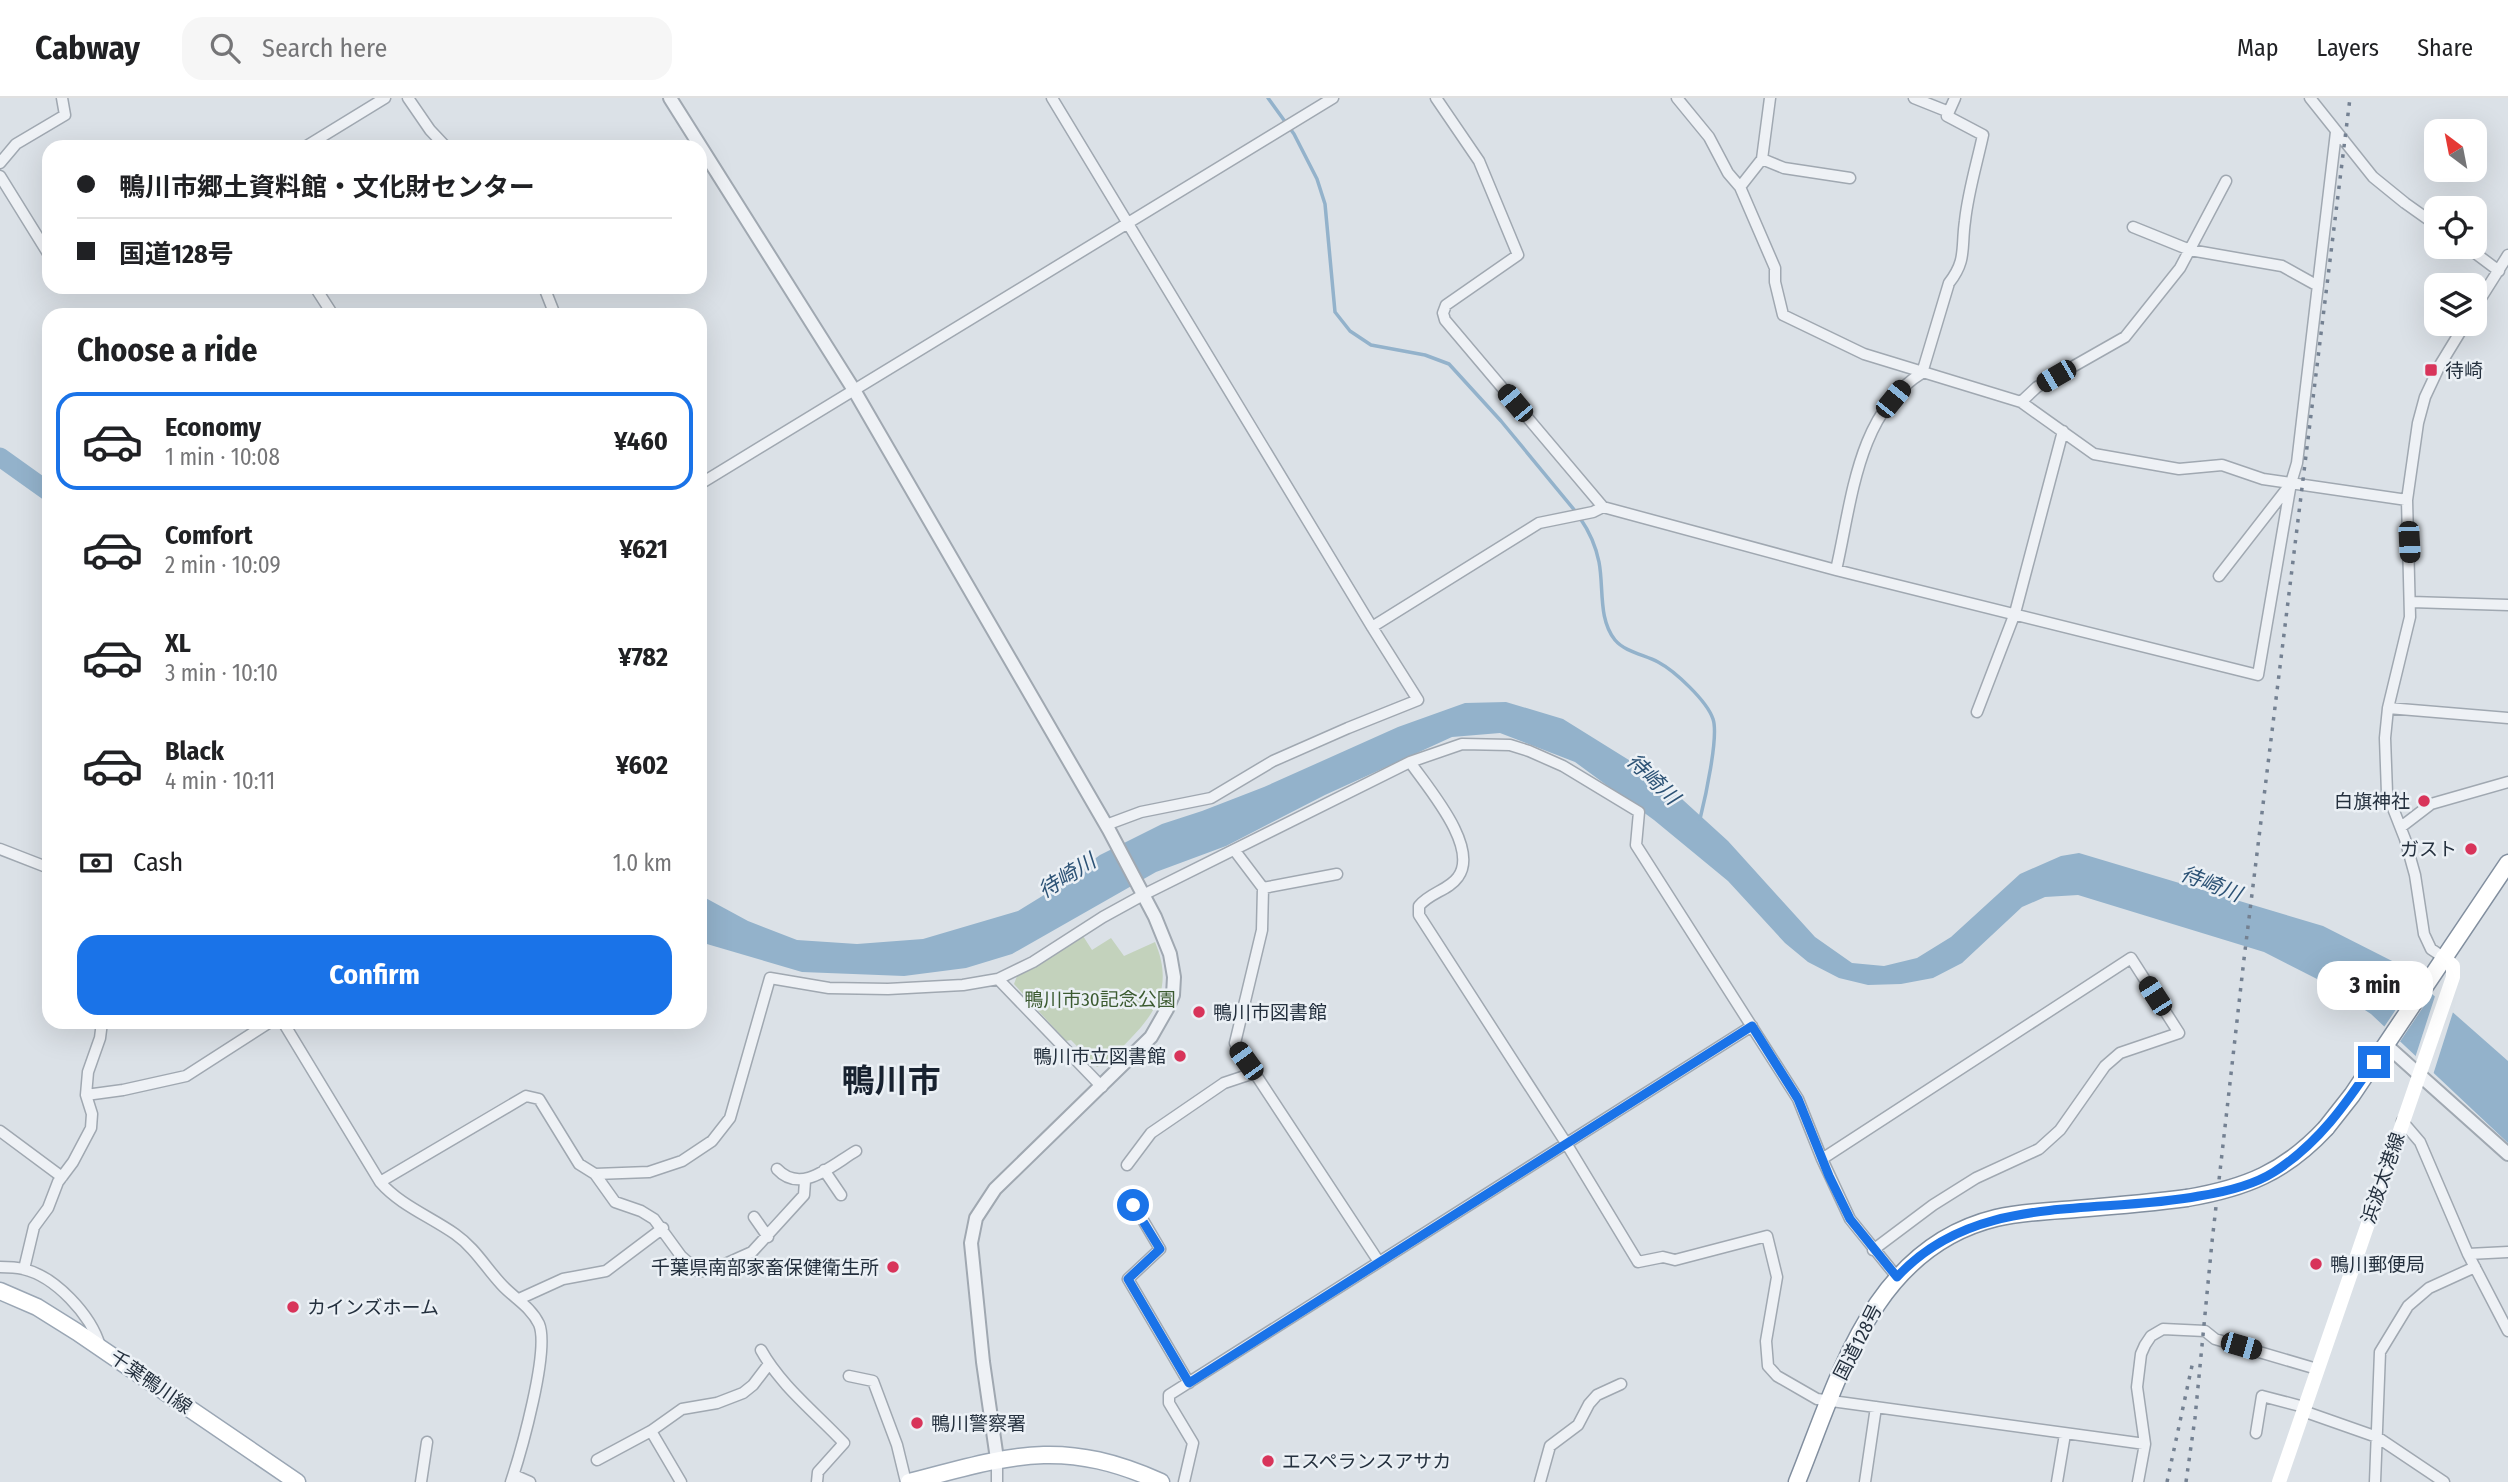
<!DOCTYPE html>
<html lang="en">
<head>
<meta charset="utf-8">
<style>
	:root { --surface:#fff; --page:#f6f6f6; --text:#202124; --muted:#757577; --line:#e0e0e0; --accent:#1a73e8 }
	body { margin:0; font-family:"Fira Sans Condensed","Noto Sans JP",sans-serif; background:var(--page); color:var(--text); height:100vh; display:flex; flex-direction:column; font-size:26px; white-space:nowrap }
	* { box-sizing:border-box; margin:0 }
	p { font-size:23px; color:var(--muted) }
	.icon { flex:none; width:38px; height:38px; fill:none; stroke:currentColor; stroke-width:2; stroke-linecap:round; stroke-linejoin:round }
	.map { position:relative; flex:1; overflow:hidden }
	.sheet { position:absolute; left:42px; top:210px; width:665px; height:721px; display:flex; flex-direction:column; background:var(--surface); border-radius:21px; box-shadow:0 7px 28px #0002 }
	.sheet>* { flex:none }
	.hud { position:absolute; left:42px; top:42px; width:665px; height:154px; border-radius:21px; box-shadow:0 7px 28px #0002; display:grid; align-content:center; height:154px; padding:0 35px; background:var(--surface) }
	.needle { width:46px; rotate:328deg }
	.fabs { position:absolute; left:2424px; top:21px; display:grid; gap:14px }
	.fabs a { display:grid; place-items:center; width:63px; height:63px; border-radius:14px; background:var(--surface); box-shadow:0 7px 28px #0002; font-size:35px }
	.end { position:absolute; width:32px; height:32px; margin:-16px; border:9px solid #1a73e8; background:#fff; box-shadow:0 0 0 4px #fff }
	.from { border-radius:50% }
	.bubble { position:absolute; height:49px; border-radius:21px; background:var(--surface); box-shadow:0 7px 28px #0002; font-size:23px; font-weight:700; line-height:49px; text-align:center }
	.car { position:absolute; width:21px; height:42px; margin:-21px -10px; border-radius:9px; box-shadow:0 0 5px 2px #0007; background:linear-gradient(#222 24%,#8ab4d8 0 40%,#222 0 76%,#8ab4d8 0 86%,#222 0) }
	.hud b { display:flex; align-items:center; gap:24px; height:66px; font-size:26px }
	.hud b+b { border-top:2px solid var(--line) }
	.hud i { width:18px; height:18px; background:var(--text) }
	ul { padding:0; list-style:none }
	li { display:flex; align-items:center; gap:21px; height:98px; margin:0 14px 10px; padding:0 21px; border:4px solid transparent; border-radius:21px }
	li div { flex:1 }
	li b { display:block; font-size:26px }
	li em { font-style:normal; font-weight:700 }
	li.on { border-color:var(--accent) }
	li>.icon { width:63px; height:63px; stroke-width:1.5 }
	h2 { padding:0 35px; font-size:32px; line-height:84px }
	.pay { display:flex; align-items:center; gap:18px; height:77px; padding:0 35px; font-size:26px }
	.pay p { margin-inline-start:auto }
	.cta { display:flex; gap:14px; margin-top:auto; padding:14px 35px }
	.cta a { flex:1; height:80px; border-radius:21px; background:var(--accent); color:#fff; font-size:28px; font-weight:700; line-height:80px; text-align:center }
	header { display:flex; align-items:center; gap:42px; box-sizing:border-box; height:98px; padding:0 35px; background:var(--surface); border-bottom:2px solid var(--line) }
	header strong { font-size:33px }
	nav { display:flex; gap:38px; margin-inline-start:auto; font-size:24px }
	.search { width:490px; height:63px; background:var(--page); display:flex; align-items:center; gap:18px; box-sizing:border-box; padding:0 24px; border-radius:21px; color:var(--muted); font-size:26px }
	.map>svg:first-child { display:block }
	.green { fill:#c3d2bc }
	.water { fill:#93b2cb }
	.pier { fill:#dbe1e7 }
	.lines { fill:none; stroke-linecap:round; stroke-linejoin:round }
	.stream { stroke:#93b2cb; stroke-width:3.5 }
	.river { stroke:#93b2cb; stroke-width:19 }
	.minor-casing { stroke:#a0a8b1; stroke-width:13 }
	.tertiary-casing { stroke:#a0a8b1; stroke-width:16 }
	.primary-casing { stroke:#9aa6b4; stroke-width:19 }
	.trunk-casing { stroke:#828f9f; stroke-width:19 }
	.minor { stroke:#eef1f5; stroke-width:10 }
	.tertiary { stroke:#eef1f5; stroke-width:12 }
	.secondary { stroke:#fff; stroke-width:14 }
	.primary { stroke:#fff; stroke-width:16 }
	.trunk { stroke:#fff; stroke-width:16 }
	.rail { stroke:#748192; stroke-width:3.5; stroke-dasharray:3.5 7; stroke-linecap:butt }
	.trunk-bridge-casing { stroke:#828f9f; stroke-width:19; stroke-linecap:butt }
	.trunk-bridge { stroke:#fff; stroke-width:16 }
	.route { stroke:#1a73e8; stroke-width:9 }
	.poi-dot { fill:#d8345a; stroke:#ebf0f5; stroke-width:2.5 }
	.labels { text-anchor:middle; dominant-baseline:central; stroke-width:5; stroke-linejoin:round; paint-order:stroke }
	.poi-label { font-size:19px; fill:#24303e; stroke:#ebf0f5; text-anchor:start }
	.park-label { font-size:19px; fill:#3c5b31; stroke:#ebf0f5 }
	.street-label { font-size:19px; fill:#24303e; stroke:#ebf0f5 }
	.water-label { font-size:21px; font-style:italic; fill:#2c5275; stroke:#ebf0f5 }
	.town-label { font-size:33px; font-weight:bold; fill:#17212f; stroke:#ebf0f5 }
</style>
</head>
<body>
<header>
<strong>Cabway</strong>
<div class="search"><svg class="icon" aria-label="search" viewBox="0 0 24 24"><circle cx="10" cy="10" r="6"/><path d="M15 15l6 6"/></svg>Search here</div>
<nav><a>Map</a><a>Layers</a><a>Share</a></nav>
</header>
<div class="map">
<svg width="2508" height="1384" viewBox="0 0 2508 1384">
	<rect width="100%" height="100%" fill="#dbe1e7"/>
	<path class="green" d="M1083,838L1092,852L1111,840L1124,858L1155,844C1179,900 1143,928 1107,964L1097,969L1071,942L1066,943L1014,886L1017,878Z"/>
	<path class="water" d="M1506,604L1563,621L1661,682L1728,743L1815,839L1852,865L1884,868L1917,860L1951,839L2020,776L2061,758L2079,755L2323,828L2398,866L2508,963V1045L2371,916L2319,882L2264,854L2078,797L2045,799L2022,809L1962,865L1933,880L1901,886L1868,887L1839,880L1808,864L1785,845L1728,783L1654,722L1575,664L1500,635L1452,639L1325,697L1226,748L1156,774L1012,856L966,870L904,878L802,874L700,844V797L748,823L797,842L857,846L923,841L1018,813L1057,789L1100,757L1162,726L1202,713L1264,689L1398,629L1465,605Z"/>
	<path class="pier" d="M2418,879L2434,893L2399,945L2382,932Z
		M2436,895L2454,911L2432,980L2414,963Z"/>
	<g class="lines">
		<path class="stream" d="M1268,0L1294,36L1317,81L1325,106L1335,214L1350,233L1371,247L1425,257L1449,266L1501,323L1576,414
			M1580,420C1589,433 1596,449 1599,464C1604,490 1598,521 1615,542C1625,554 1645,557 1658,564C1675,573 1707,603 1713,621C1719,638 1705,701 1700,721"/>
		<path class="river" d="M0,359L49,394"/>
		<g class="minor-casing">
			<path id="minor" d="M408,0L430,32L446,49
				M1052,0L1372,529L1418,602L1348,630L1273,663L1211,700L1141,714L1106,727
				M1436,0L1479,63L1518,157L1446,207L1443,215L1445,222L1603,409L1836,472L2258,577L2291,385L2297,365L2336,34
				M1677,0L1709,39L1728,75L1740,89L1775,170V184L1783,217L1864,256L2021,304L2094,356L2179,371L2222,367L2263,381L2407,402
				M1914,0L1949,14
				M2310,0L2373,79L2405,105L2436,127
				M225,49H229
				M305,49L385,0
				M1762,61L1784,70L1850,80
				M0,65L16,46L65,17L62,0
				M0,78L49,157
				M1740,89L1762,61L1770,0
				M2133,129L2190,152L2282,168L2318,188
				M2467,149L2499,173
				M315,189L333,217
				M544,189L555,217
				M2474,211L2508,157
				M2021,304L2037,289L2125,239L2180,170L2226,83
				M700,386L1333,0
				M1836,472C1852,403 1857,315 1922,275L1949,185C1967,162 1961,150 1965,123C1968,94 1977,65 1983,37L1947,18L1955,0
				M2219,478L2289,388
				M2411,504L2508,507
				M1372,529L1539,425L1593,414L1603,409
				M2388,610L2508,620
				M1977,614L2015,515L2063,333
				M1410,664C1427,689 1480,749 1458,779C1449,792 1429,795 1419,808V817L1566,1045L1638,1164L1663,1159L1675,1162L1767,1138L1777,1179L1766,1243L1768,1268L1777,1278L1817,1301L2145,1346
				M2401,729L2431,706L2508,684
				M0,751L49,770
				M1235,753L1263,790L1262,832L1235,945L1379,1164
				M1263,790L1337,776
				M2443,859L2431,851L2424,836L2415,777L2405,741L2387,695L2385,640L2388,610L2410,519L2407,402L2418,325L2425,299L2440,267L2465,226
				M998,881L1102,989
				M283,924L380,1084C400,1107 429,1118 455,1136C475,1150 486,1170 502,1187C514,1200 531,1209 539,1226C550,1252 521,1354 511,1384
				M86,997L123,992L186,978L270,924
				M2402,1023L2420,1044L2468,1156L2508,1233
				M0,1033L62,1079
				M1822,1061L2131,860L2179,935L2120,955L2105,968L2060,1032L2039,1051L1976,1080L1933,1107L1873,1152
				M1127,1067L1151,1035L1224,985L1254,975
				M777,1071C801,1097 832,1067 856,1053
				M824,1072L841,1097
				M595,1076L615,1104L641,1113L654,1121L681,1158L699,1174L714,1171L752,1154L804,1097L805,1083
				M380,1084L526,998L539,1001L579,1066L595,1076L649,1074L682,1063L712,1043L730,1020L770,880L829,890L888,891L963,887L998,881L1033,864L1103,819L1143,797L1410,664L1462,646L1510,647L1529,653L1563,668L1639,714L1636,747L1798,1001L1822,1061L1850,1121L1897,1179
				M1134,1107L1160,1151L1128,1181L1189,1285
				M754,1119L768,1139
				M2468,1156L2508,1154
				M0,1169C7,1169 15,1169 23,1171C55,1178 91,1217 100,1248
				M24,1171L34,1129L48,1110L58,1084L73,1064L91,1030L92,1016L86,997L88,974L100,940L102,924
				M519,1201L563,1181L606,1173L663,1130
				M761,1252C781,1288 816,1315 844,1345L818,1374L817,1384
				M849,1278L873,1283L897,1347L906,1384
				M2303,1313L2377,1339L2444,1384
				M651,1333L681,1384
				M2256,1335L2262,1298L2304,1309
				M997,1361V1384
				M597,1362L651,1333L682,1311L717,1305L743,1295L753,1287L769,1266
				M514,1377L530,1384
				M421,1384L427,1344
				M1184,1384L1193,1345L1169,1305V1297L1752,928
				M1540,1384L1550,1348L1578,1327L1589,1306L1597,1297L1621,1286
				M1865,1384L1876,1309
				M2057,1384L2065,1336
				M2138,1384L2145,1346L2137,1289L2141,1256L2145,1247L2151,1238L2163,1231L2205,1233L2215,1241L2317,1271
				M2375,1384L2380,1254L2408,1208L2429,1190L2475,1169"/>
		</g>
		<g class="tertiary-casing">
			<path id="tertiary" d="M670,0L854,292L1109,732L1155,819L1170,856L1174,879L1173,897L1167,911L1151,939L995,1091L976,1120L971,1145L983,1264L997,1361
				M2385,946L2508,1056"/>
		</g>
		<g class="primary-casing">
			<path id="primary" d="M0,1193L37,1209L77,1234L297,1384
				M909,1384C1010,1358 1061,1339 1161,1384"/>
		</g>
		<g class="trunk-casing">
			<path id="trunk" d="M2326,1030L2352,997L2508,765
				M1797,1384C1839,1280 1872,1150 1996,1120C2022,1114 2049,1113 2076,1111C2113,1108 2150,1105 2187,1100"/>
		</g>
		<use href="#minor" class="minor"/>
		<use href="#tertiary" class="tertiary"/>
		<path class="secondary" d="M2279,1384L2453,879V868L2443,859"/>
		<use href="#primary" class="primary"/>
		<use href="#trunk" class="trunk"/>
		<path class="rail" d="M2167,1384L2193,1263
			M2186,1384L2195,1320L2212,1144L2244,861L2350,0"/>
		<g class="trunk-bridge-casing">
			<path id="trunk-bridge" d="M2187,1100C2246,1090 2285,1074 2326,1030"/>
		</g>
		<use href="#trunk-bridge" class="trunk-bridge"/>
	</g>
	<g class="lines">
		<path class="route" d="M1133,1107L1160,1151L1128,1181L1189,1285L1752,928L1798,1001L1829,1078L1850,1121L1897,1179C1976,1093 2095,1118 2199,1098C2225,1094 2252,1088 2274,1074C2318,1046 2346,1006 2374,964"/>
	</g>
	<g class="poi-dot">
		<rect x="2424" y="265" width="14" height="14" rx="3.5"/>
		<circle cx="2424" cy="703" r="7"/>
		<circle cx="2471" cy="751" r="7"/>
		<circle cx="1199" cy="914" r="7"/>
		<circle cx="1180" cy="958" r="7"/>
		<circle cx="2316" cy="1166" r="7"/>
		<circle cx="893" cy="1169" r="7"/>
		<circle cx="293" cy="1209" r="7"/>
		<circle cx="917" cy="1325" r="7"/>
		<circle cx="1268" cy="1363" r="7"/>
	</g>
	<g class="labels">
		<g class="poi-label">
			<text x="2445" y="272">待崎</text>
			<text x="2410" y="703" text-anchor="end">白旗神社</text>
			<text x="2457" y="751" text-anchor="end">ガスト</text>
			<text x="1213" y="914">鴨川市図書館</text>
			<text x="1166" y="958" text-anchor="end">鴨川市立図書館</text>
			<text x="2330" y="1166">鴨川郵便局</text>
			<text x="879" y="1169" text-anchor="end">千葉県南部家畜保健衛生所</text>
			<text x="307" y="1209">カインズホーム</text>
			<text x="931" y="1325">鴨川警察署</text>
			<text x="1282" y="1363">エスペランスアサカ</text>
		</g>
		<g class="park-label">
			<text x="1100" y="901">鴨川市30記念公園</text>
		</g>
		<g class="street-label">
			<text transform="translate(2383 1080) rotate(-71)">浜波太港線</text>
			<text transform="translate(1858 1244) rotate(-63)">国道128号</text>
			<text transform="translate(151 1284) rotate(35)">千葉鴨川線</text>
		</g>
		<g class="water-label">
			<text transform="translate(1653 681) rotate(44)">待崎川</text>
			<text transform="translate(1067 778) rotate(-32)">待崎川</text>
			<text transform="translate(2211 786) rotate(21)">待崎川</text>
		</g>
		<g class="town-label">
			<text x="891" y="983">鴨川市</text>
		</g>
	</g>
</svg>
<div class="fabs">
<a><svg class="needle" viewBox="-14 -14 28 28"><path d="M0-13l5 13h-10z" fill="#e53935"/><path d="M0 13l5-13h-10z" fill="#757577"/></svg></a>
<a><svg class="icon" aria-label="locate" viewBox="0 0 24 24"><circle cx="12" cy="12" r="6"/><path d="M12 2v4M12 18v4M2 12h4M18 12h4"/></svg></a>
<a><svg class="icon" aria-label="layers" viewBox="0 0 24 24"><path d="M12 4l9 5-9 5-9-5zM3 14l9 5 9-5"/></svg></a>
</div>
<i class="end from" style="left:1133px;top:1107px"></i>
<i class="end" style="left:2374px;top:964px"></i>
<div class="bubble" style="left:2317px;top:863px;width:116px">3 min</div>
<i class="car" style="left:2056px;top:278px;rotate:240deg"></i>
<i class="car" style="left:1893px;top:301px;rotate:39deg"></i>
<i class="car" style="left:1515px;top:305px;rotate:320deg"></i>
<i class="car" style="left:2409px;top:444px;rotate:177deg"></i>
<i class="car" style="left:2155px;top:898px;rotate:327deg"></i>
<i class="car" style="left:1246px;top:963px;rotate:324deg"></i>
<i class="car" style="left:2241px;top:1248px;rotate:106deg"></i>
<div class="hud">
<b><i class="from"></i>鴨川市郷土資料館・文化財センター</b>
<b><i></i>国道128号</b>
</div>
<section class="sheet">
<h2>Choose a ride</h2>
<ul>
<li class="on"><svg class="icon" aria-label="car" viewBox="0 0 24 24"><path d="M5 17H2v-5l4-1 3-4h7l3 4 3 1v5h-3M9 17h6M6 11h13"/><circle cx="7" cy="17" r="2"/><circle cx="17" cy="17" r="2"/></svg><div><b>Economy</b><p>1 min · 10:08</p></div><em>¥460</em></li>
<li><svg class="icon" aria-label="car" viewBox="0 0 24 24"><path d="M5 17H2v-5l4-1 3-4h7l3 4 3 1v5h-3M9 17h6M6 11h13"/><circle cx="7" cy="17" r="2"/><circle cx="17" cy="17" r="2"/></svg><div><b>Comfort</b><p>2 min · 10:09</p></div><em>¥621</em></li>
<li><svg class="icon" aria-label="car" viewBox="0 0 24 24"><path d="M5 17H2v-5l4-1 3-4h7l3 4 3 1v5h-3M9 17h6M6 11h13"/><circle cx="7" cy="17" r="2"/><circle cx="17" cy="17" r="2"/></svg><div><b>XL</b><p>3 min · 10:10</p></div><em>¥782</em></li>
<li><svg class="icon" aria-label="car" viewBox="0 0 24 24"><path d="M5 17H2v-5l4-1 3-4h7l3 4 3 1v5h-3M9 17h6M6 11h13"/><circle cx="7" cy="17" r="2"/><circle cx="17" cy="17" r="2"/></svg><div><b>Black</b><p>4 min · 10:11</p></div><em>¥602</em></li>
</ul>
<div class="pay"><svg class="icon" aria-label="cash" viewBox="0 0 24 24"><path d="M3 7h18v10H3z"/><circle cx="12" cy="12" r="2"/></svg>Cash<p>1.0 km</p></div>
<div class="cta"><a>Confirm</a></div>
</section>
</div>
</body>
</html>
